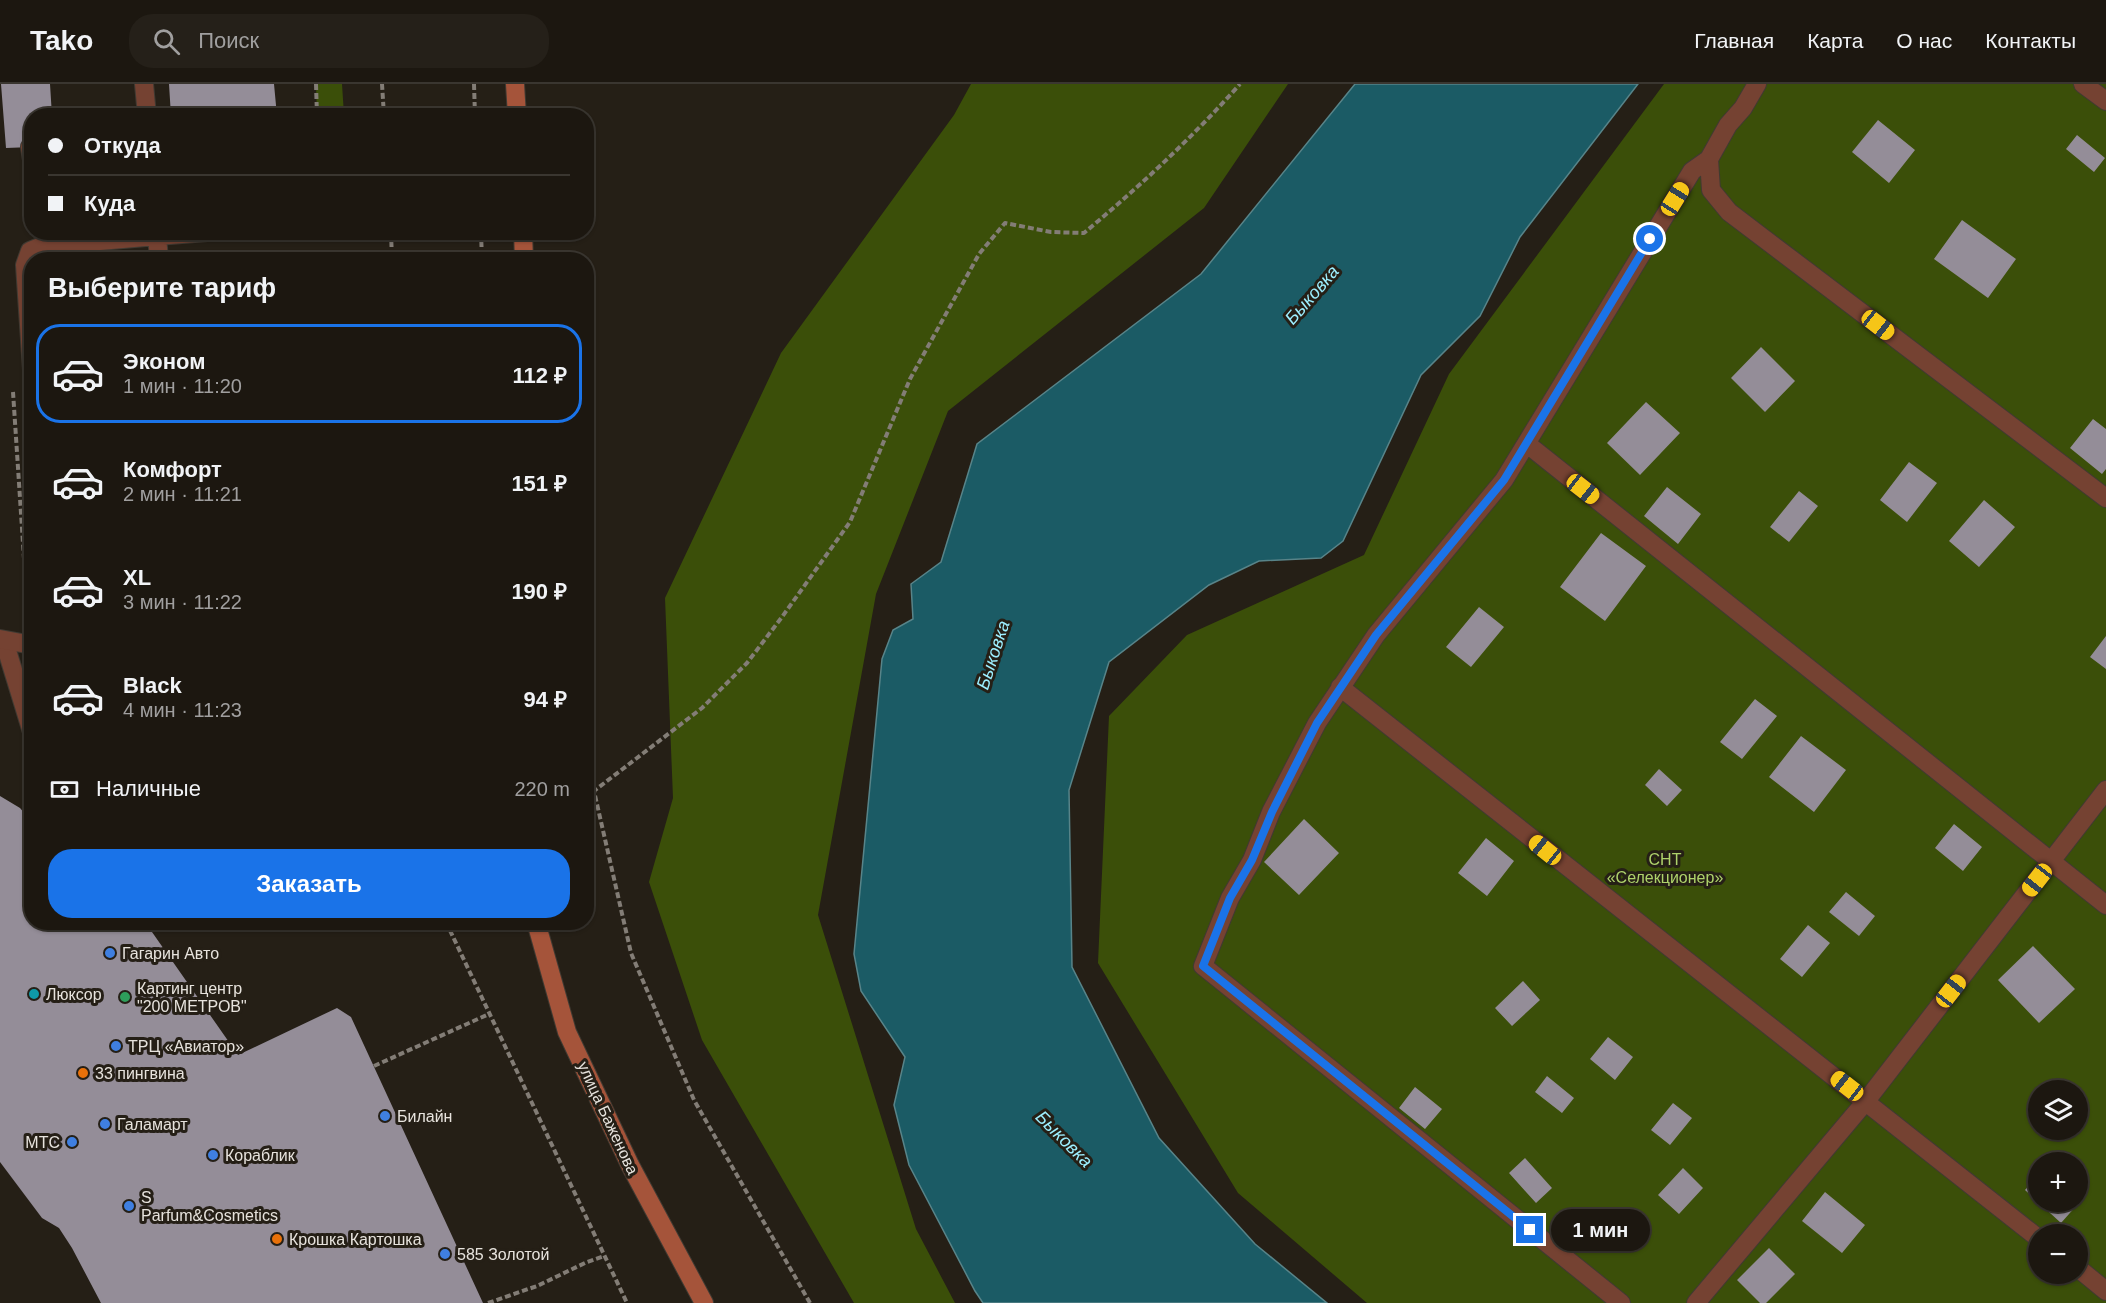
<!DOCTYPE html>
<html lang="ru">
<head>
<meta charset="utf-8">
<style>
	:root { --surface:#1c1710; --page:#252019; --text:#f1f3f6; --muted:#a09f9f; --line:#3a3630; --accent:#1a73e8 }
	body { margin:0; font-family:Helvetica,sans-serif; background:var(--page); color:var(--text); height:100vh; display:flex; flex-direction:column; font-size:22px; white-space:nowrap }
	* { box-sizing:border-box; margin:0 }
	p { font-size:20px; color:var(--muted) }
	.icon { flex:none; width:33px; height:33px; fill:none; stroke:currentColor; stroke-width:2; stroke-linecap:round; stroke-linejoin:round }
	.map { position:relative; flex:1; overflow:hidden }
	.details { position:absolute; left:24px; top:168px; width:570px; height:678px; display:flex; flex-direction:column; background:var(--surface); border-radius:24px; box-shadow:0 2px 4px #0004,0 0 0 2px var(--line) }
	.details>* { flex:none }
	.hud { position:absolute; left:24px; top:24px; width:570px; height:132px; border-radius:24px; box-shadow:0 2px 4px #0004,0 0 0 2px var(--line); display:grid; align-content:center; height:132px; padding:0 24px; background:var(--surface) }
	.buttons { position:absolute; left:2028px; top:996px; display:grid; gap:12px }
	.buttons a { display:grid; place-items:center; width:60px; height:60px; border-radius:50%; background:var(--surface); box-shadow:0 2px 4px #0004,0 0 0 2px var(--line); font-size:30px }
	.end { position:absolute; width:27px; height:27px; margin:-14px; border:8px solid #1a73e8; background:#fff; box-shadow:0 0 0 3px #fff }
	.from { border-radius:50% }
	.bubble { position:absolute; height:42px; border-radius:21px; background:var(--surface); box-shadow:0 2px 4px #0004,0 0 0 2px var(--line); font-size:20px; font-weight:600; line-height:42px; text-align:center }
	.car { position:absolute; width:18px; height:36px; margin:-18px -9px; border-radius:8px; box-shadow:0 0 4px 2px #0007; background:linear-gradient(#f5c518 24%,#345 0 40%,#f5c518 0 76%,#345 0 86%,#f5c518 0) }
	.hud b { display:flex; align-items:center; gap:21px; height:57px; font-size:22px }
	.hud b+b { border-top:2px solid var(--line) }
	.hud i { width:15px; height:15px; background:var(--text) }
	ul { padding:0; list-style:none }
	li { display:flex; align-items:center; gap:18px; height:99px; margin:0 12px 9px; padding:0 12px; border:3px solid transparent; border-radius:24px }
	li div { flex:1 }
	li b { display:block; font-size:22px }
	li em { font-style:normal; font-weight:600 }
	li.active { border-color:var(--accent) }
	li>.icon { width:54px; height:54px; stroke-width:1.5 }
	h2 { padding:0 24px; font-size:27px; line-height:72px }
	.pay { display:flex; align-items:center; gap:15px; height:66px; padding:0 24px; font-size:22px }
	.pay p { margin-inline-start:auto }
	.button { display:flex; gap:12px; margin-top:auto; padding:12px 24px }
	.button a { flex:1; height:69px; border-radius:24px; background:var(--accent); color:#fff; font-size:24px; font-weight:600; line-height:69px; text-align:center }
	header { display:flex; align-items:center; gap:36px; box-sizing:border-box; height:84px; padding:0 30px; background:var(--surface); border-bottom:2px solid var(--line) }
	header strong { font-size:28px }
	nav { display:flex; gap:33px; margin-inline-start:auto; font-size:21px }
	.search { width:420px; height:54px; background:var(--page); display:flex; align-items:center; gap:15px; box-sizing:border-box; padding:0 21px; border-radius:24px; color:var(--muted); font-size:22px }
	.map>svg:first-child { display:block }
	.green { fill:#3b4f09; fill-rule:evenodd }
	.water { fill:#1b5b65; stroke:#588489; stroke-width:1.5 }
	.building { fill:#948d98 }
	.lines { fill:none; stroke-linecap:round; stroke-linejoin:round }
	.lane-casing { stroke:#403a32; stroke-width:20 }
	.street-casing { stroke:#403a32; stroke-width:20 }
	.secondary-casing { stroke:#403a32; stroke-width:20 }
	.path { stroke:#837d76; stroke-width:4; stroke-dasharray:6 3; stroke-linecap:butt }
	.lane { stroke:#754232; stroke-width:18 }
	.street { stroke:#754232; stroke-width:18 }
	.secondary { stroke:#a5543a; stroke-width:18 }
	.route { stroke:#1a73e8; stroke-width:8 }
	.shop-dot { fill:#3f7fe0; stroke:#251f16; stroke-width:2 }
	.culture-dot { fill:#0f9aa8; stroke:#251f16; stroke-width:2 }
	.leisure-dot { fill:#2e9e5b; stroke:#251f16; stroke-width:2 }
	.food-dot { fill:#e8710a; stroke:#251f16; stroke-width:2 }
	.labels { text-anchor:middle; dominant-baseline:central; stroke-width:6; stroke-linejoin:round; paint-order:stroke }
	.park-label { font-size:16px; fill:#aed26b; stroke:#251f16 }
	.poi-label { font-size:16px; fill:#e7e3dd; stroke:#251f16; text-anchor:start }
	.street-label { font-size:16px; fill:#e7e3dd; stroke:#251f16 }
	.water-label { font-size:18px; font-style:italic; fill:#9defff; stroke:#251f16 }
</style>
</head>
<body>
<header>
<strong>Tako</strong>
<div class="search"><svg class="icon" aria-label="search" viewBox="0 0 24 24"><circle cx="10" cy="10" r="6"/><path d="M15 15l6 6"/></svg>Поиск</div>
<nav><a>Главная</a><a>Карта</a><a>О нас</a><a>Контакты</a></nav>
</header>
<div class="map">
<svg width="2106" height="1219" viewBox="0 0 2106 1219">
	<rect width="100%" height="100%" fill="#251f16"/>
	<path class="green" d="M316,0H342L344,31H317Z
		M971,0H1288L1204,124L948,327L876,510L818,831L916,1145L955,1219H854L702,956L649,798L673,714L665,514L781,269L954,31Z
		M1664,0H2106V1219H1367L1238,1109L1098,879L1109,632L1187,551L1364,471L1449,290ZM2038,1006H2078V1046H2038ZM2038,1078H2078V1118H2038ZM2038,1150H2078V1190H2038Z"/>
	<path class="water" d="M1355,0H1638L1520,153L1480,232L1421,291L1343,457L1321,474L1259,477L1209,501L1109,578L1069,706L1072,883L1159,1054L1255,1160L1327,1219H983L975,1207L909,1081L894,1021L905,973L861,907L854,870L882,575L893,546L913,535L911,500L941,478L977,360L1201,190Z"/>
	<path class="building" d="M1,0H50L52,32H32V63L6,64Z
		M169,0H274L277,32H171Z
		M1878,36L1915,66L1889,99L1852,68Z
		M2077,51L2105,74L2094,88L2066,65Z
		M1962,136L2016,175L1988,214L1934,175Z
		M1761,263L1795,297L1765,328L1731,294Z
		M1646,318L1680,349L1640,391L1607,359Z
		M2093,335L2106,345V385L2102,390L2070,364Z
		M1909,378L1937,399L1907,438L1880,416Z
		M1667,403L1701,430L1678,460L1644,432Z
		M1799,407L1818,422L1789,458L1770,443Z
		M1984,416L2015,443L1979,483L1949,457Z
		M1601,449L1646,482L1605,537L1560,503Z
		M1479,523L1504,543L1471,583L1446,563Z
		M2106,552V585L2090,573Z
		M1755,615L1777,632L1742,675L1720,658Z
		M1801,652L1846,686L1814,728L1769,693Z
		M1659,685L1682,706L1667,722L1645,701Z
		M0,712L20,724L32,738V838H145L238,971L337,924L351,933L483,1219H101L72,1164L59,1144L42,1134L0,1078Z
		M1304,735L1339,769L1299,811L1264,778Z
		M1954,740L1982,763L1963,787L1935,764Z
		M1486,754L1514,777L1487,812L1458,789Z
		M1846,808L1875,832L1859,852L1829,828Z
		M1808,841L1830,859L1802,893L1780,875Z
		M2033,862L2075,905L2039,939L1998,896Z
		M1523,897L1540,916L1512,942L1495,924Z
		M1608,953L1633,973L1615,996L1590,975Z
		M1547,992L1574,1014L1562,1029L1535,1008Z
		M1415,1003L1442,1025L1425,1045L1399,1024Z
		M1673,1019L1692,1034L1670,1061L1651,1046Z
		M1525,1074L1552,1104L1536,1119L1509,1089Z
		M1683,1084L1703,1104L1679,1130L1658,1111Z
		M2038,1091V1118H2073L2077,1121L2061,1139L2025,1106Z
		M1825,1108L1865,1141L1842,1169L1802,1137Z
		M1769,1164L1795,1190L1766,1219H1760L1737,1196Z"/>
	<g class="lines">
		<g class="lane-casing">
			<path id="lane" d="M144,0L147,32
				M2083,0L2106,17
				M30,63L32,76
				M1709,75L1711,106L1729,128L2106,414
				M157,148V152L207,148
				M32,286L25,181L30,167L42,162L157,152L159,176
				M1527,360L2106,821
				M4,557L32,648
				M1340,603L2038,1154
				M2078,1184L2106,1207
				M1621,1219L1203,882L1230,814L1252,776L1271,728L1317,639L1376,551L1504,396L1692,87L1709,75L1728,41L1743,24L1757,0
				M1696,1219L1866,1017L2106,706"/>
		</g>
		<g class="street-casing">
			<path id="street" d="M0,555L32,561"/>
		</g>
		<g class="secondary-casing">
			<path id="secondary" d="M515,0L517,32
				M523,148L524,176
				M536,838L567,948L630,1081L704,1219"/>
		</g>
		<path class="path" d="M316,0L317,32
			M382,0L384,32
			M474,0L475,32
			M391,148L392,176
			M481,148L482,176
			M13,308L27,520
			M446,838L627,1219
			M374,982L489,930
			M488,1219L537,1202L587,1178L604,1172
			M810,1219L694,1016L631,869L594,707L702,624L747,579L782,533L850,438L910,295L979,170L1005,139L1051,148L1084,149C1139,103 1192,54 1240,0"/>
		<use href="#lane" class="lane"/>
		<use href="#street" class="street"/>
		<use href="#secondary" class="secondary"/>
	</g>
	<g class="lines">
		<path class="route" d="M1530,1146L1203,882L1230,814L1252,776L1272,728L1317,639L1376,551L1504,396L1650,155"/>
	</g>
	<g class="shop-dot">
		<circle cx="110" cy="869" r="6"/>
		<circle cx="116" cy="962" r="6"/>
		<circle cx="385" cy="1032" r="6"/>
		<circle cx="105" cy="1040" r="6"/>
		<circle cx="72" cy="1058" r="6"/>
		<circle cx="213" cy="1071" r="6"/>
		<circle cx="129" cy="1122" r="6"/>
		<circle cx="445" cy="1170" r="6"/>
	</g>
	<circle class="culture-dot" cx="34" cy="910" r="6"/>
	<circle class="leisure-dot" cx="125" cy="913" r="6"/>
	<g class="food-dot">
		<circle cx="83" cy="989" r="6"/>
		<circle cx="277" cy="1155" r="6"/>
	</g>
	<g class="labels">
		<g class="park-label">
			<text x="1665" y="775">СНТ<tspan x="1665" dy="18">«Селекционер»</tspan></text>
		</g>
		<g class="poi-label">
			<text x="122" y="869">Гагарин Авто</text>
			<text x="137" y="904">Картинг центр<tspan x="137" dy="18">"200 МЕТРОВ"</tspan></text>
			<text x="46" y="910">Люксор</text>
			<text x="128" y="962">ТРЦ «Авиатор»</text>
			<text x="95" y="989">33 пингвина</text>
			<text x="397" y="1032">Билайн</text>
			<text x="117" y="1040">Галамарт</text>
			<text x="60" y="1058" text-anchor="end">МТС</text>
			<text x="225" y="1071">Кораблик</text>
			<text x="141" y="1113">S<tspan x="141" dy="18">Parfum&amp;Cosmetics</tspan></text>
			<text x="289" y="1155">Крошка Картошка</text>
			<text x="457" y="1170">585 Золотой</text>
		</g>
		<g class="street-label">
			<text transform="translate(608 1034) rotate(65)">улица Баженова</text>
		</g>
		<g class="water-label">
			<text transform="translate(1312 211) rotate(-49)">Быковка</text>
			<text transform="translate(993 571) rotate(-72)">Быковка</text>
			<text transform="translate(1064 1055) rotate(45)">Быковка</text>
		</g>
	</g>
</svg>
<div class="buttons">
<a><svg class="icon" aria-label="layers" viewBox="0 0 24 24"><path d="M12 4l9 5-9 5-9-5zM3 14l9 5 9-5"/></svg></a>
<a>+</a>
<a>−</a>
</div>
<i class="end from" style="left:1650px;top:155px"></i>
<i class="end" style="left:1530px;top:1146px"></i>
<div class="bubble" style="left:1551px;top:1125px;width:99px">1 мин</div>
<i class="car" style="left:1675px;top:115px;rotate:32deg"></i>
<i class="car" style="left:1878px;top:241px;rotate:128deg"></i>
<i class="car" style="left:1583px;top:405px;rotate:128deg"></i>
<i class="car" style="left:1545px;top:766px;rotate:309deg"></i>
<i class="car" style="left:2037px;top:796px;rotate:218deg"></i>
<i class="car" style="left:1951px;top:907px;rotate:38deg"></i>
<i class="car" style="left:1847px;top:1002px;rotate:308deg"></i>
<div class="hud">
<b><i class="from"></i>Откуда</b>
<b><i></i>Куда</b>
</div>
<section class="details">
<h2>Выберите тариф</h2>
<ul>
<li class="active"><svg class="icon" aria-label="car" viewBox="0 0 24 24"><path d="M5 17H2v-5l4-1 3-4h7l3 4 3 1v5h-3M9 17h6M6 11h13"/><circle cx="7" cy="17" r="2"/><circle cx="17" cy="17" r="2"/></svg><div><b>Эконом</b><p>1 мин · 11:20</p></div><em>112 ₽</em></li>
<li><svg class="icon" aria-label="car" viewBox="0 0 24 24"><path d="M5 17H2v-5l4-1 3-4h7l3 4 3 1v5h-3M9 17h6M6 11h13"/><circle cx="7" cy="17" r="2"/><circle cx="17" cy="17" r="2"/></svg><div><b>Комфорт</b><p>2 мин · 11:21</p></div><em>151 ₽</em></li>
<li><svg class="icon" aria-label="car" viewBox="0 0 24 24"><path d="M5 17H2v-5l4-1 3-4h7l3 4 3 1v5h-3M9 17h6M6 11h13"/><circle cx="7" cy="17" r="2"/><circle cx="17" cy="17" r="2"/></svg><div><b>XL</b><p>3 мин · 11:22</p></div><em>190 ₽</em></li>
<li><svg class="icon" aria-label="car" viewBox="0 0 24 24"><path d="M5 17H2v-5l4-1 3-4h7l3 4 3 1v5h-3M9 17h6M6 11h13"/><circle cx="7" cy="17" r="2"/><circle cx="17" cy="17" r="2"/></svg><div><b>Black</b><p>4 мин · 11:23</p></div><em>94 ₽</em></li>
</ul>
<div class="pay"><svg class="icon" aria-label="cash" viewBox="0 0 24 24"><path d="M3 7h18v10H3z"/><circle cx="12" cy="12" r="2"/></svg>Наличные<p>220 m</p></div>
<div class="button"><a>Заказать</a></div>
</section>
</div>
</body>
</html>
